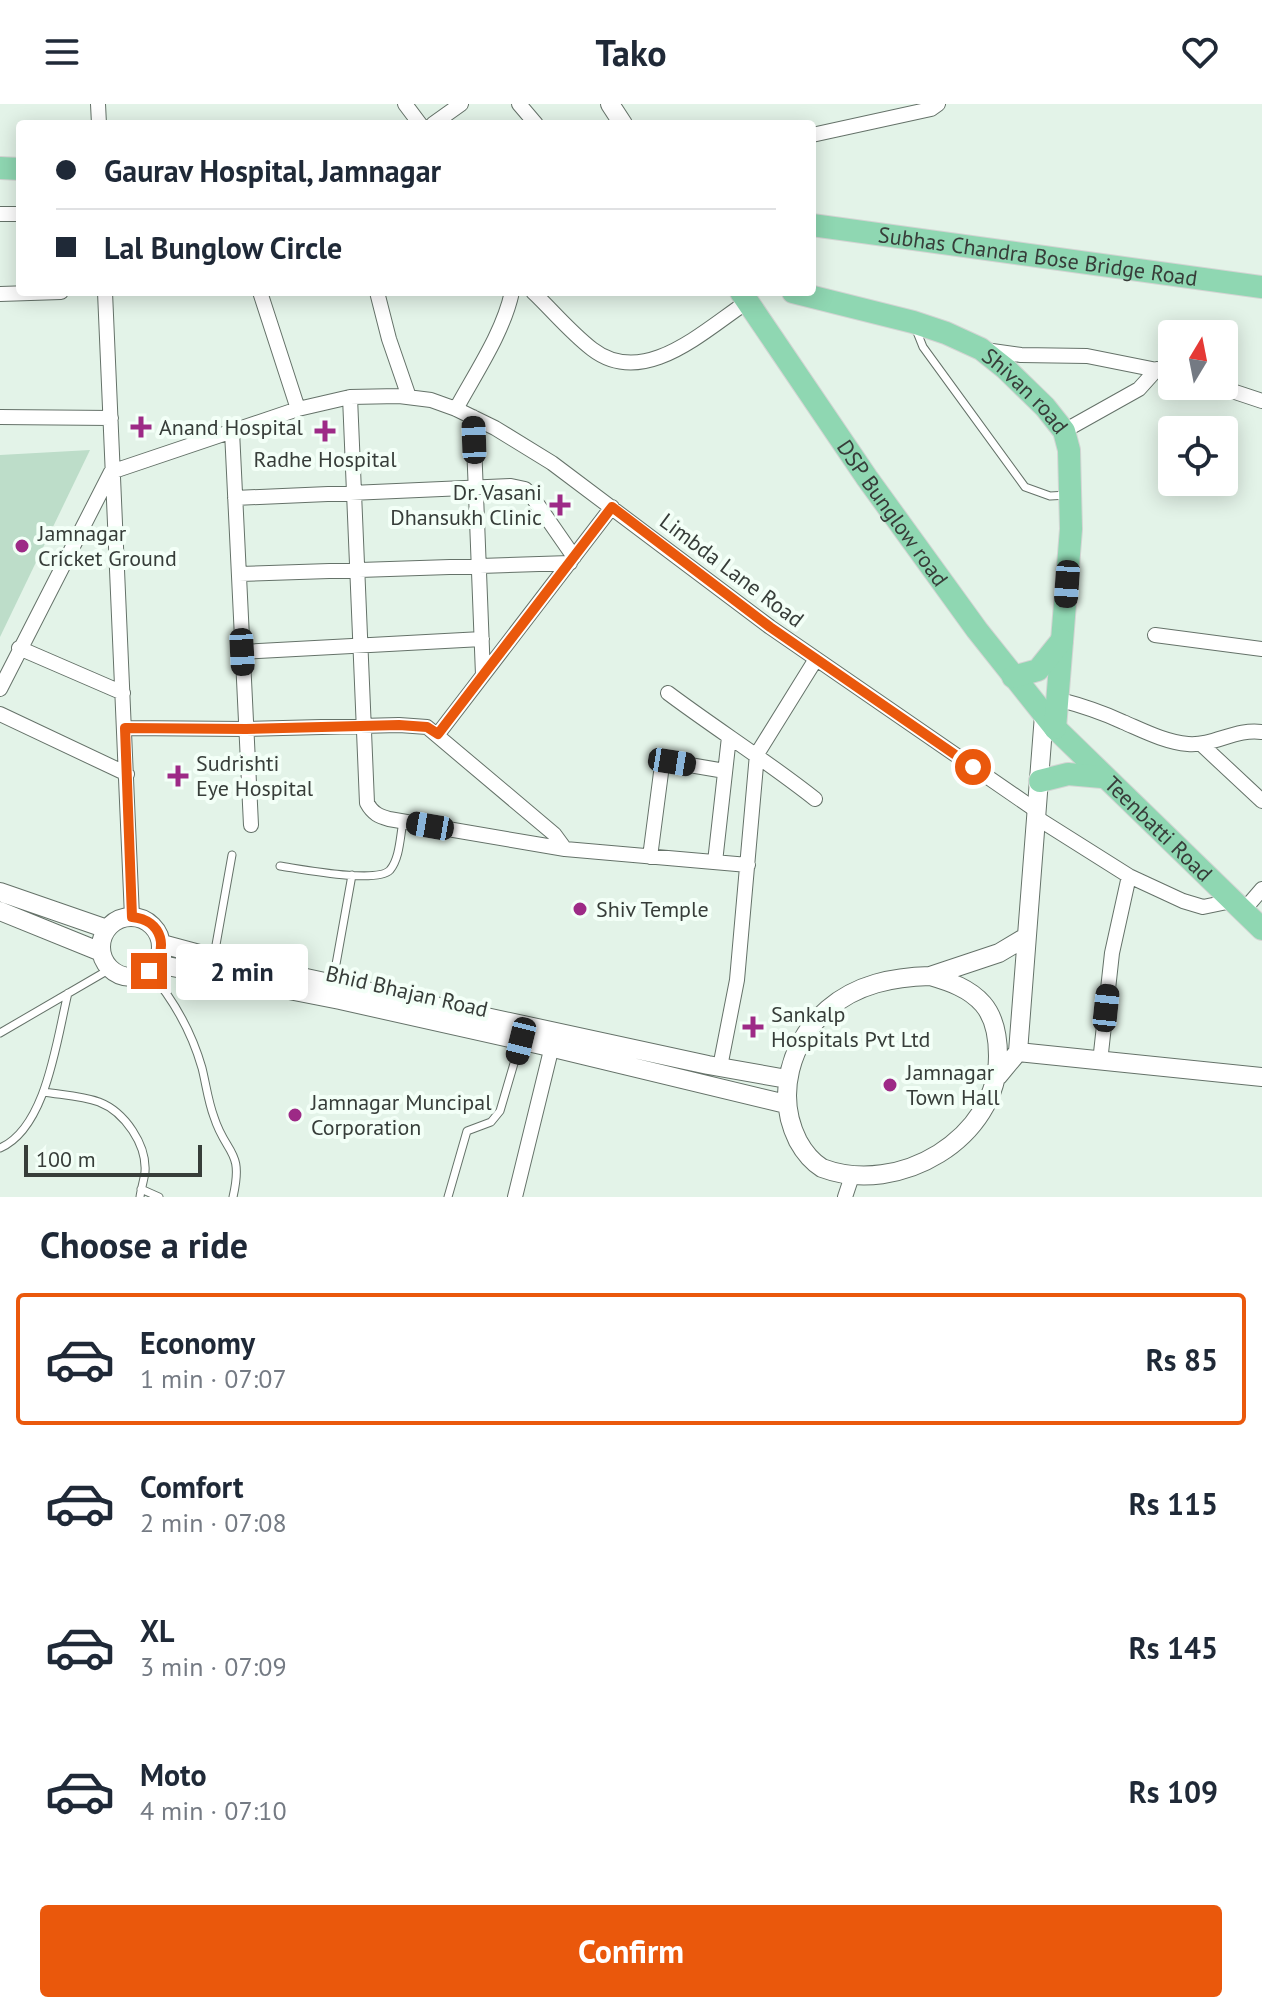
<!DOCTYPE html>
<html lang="en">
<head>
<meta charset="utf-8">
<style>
	:root { --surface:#fff; --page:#f6f6f7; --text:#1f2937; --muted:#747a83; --line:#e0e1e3; --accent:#ea580c }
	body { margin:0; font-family:"PT Sans",sans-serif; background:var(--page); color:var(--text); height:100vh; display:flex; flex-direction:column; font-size:30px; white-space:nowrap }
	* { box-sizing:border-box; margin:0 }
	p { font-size:26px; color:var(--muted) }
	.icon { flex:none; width:44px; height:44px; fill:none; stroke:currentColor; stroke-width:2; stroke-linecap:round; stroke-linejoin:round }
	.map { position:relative; height:1093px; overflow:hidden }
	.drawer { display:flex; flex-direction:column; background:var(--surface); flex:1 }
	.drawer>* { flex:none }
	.banner { position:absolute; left:16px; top:16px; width:800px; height:176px; border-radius:8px; box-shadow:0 4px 20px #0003; display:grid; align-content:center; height:176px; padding:0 40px; background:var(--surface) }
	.needle { width:52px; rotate:10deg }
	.fabs { position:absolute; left:1158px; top:216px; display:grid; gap:16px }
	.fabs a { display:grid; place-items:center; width:80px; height:80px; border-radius:8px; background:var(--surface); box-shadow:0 4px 20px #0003; font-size:40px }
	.scale { position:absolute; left:24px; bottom:20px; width:178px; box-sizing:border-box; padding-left:8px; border:4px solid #373d39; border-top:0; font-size:22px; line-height:28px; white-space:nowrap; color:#373d39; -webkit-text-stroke:6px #f3fff7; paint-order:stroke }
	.end { position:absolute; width:36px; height:36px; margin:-18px; border:10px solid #ea580c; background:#fff; box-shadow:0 0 0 4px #fff }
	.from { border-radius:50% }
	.bubble { position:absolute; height:56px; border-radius:8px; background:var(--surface); box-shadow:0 4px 20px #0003; font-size:26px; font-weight:700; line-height:56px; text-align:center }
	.car { position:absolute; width:24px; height:48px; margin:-24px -12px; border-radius:10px; box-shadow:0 0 6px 2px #0007; background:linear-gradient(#222 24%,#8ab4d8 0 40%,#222 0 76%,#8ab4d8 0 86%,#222 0) }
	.banner b { display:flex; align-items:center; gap:28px; height:76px; font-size:30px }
	.banner b+b { border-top:2px solid var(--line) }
	.banner i { width:20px; height:20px; background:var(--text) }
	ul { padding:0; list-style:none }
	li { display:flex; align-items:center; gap:24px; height:132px; margin:0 16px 12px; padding:0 24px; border:4px solid transparent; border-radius:8px }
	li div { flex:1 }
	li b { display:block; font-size:30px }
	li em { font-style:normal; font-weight:700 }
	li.active { border-color:var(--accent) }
	li>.icon { width:72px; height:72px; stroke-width:1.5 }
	h2 { padding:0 40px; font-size:36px; line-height:96px }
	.button { display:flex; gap:16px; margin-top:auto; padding:16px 40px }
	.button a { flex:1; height:92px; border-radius:8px; background:var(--accent); color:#fff; font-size:32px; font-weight:700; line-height:92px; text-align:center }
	header { display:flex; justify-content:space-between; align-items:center; height:104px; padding:0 40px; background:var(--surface); font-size:36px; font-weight:700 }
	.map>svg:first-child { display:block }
	.green { fill:#bdddc9 }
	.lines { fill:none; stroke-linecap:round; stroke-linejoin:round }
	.lane-casing { stroke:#657269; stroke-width:9 }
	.street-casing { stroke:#657269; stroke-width:16 }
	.secondary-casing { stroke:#657269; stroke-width:20 }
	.primary-casing { stroke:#d3d4d3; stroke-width:24 }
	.lane { stroke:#fff; stroke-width:7 }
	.street { stroke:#fff; stroke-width:14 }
	.secondary { stroke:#fff; stroke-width:18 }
	.primary { stroke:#8fd7b2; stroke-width:22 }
	.route { stroke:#ea580c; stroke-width:10 }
	.poi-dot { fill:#9d2a86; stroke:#f3fff7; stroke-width:3 }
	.labels { text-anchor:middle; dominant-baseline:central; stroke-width:8; stroke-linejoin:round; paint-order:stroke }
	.street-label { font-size:22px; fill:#373d39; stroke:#f3fff7 }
	.poi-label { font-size:22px; fill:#373d39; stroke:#f3fff7; text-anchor:start }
</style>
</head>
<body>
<header><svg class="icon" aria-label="menu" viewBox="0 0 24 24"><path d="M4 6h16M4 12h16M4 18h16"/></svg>Tako<svg class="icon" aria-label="heart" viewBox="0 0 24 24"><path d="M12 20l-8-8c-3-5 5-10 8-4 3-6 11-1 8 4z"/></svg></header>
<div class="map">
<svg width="1262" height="1093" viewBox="0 0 1262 1093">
	<rect width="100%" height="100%" fill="#e3f3e8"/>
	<path class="green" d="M90,346L0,533V351Z"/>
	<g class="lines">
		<g class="lane-casing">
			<path id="lane" d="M915,223L923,243L1025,383L1050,392L1068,391
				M280,762C301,765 377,780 390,766C400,754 400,732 403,718
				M214,852L232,751
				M149,867C173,895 192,929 202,964C206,980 208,997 214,1013C226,1051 244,1045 233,1093
				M333,877L352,771
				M0,929L110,865
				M44,988C62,991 82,992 99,998C125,1008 147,1041 145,1068C144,1076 141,1085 140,1093
				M0,1044C47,1024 57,933 68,889
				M141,1085L159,1093
				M448,1093L467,1027L491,1018L500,1007L520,939"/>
		</g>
		<g class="street-casing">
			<path id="street" d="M98,0L99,20
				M405,0L420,20
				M519,0L536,20
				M433,20L461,0
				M812,31L931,5L938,0
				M0,110H20
				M105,188L132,813
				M260,188L298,305
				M377,188L389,235L409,293
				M533,188C552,206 570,228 592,245C644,285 703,227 747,198
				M0,190L61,188
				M985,246L1021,251L1087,252L1172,269
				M1217,282L1262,297
				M350,293L367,699C373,710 379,712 389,715L565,745L748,761
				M456,305C476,268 503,229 512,188
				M0,313L111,314
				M473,313L483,571
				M232,327L251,721
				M1064,327L1139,285L1157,265
				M111,368L298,305L350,293L399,292L431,296L456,305L495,324L552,359L770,523L1037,707
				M235,394L511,382L525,385L531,391L574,453
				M239,470L570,459
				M1155,531L1262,545
				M19,544L123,589
				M242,548L482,535
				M0,585L111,368
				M668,589C716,625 767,657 815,695
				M1057,595C1080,601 1102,608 1123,618C1144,627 1165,638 1188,640C1214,642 1236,624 1262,628
				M0,610L127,670
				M125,624L246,625L399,621L427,623L554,730L565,745
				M438,630L612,403
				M1201,640L1262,697
				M1037,714L1129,772L1183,797L1203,803L1232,797
				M650,753L662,661L672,658L725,667
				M715,758L729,633
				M1243,807L1262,785
				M1100,958L1112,849L1129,772
				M720,963L737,876L757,650L816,555
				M515,1093L554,934
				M845,1093L851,1075"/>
		</g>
		<g class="secondary-casing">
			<path id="secondary" d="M610,0L623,20
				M0,788L107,825
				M0,807L101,848
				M101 843a30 30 0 1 1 60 0a30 30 0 1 1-60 0Z
				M162,840L214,854L708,961L787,975
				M157,860L340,896L541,941L786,1000
				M930,872C950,878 969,884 983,900C995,914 998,934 998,952C998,1034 899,1093 822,1064C811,1057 804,1048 798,1037C775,991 790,938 828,905C857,880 893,873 930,872Z
				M930,872L999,849L1026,833
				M1018,948L1262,973
				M998,972L1018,948L1044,611"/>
		</g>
		<g class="primary-casing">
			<g id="primary">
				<path d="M0,64L20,65"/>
				<path id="s1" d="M812,121L1262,183"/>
				<path id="s2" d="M741,188L867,374L977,526L1055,624L1262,825"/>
				<path id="s3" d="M793,188L913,218L946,229L981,245L1006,265L1045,303L1064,327L1069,346L1071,425L1055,624"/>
				<path d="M1013,573L1038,566L1062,536"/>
				<path d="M1040,677L1068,670L1102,673"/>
			</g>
		</g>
		<use href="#lane" class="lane"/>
		<use href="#street" class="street"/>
		<use href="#secondary" class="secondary"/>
		<use href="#primary" class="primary"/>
	</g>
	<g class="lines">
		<path class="route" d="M149,867C170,846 163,816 132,813L125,624L246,625L399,621L427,623L438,630L612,403L770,523L973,663"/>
	</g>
	<g class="poi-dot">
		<path d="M137 311h8v8h8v8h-8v8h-8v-8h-8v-8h8z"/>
		<path d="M321 315h8v8h8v8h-8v8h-8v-8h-8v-8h8z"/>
		<path d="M556 389h8v8h8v8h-8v8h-8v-8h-8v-8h8z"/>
		<circle cx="22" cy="442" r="8"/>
		<path d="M174 660h8v8h8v8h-8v8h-8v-8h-8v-8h8z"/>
		<circle cx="580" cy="805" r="8"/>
		<path d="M749 911h8v8h8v8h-8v8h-8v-8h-8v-8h8z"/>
		<circle cx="890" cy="981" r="8"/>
		<circle cx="295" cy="1011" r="8"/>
	</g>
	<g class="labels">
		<g class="street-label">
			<text stroke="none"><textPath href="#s1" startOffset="228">Subhas Chandra Bose Bridge Road</textPath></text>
			<text stroke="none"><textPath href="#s3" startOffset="258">Shivan road</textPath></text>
			<text stroke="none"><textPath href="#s2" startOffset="268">DSP Bunglow road</textPath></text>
			<text transform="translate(732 466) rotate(37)">Limbda Lane Road</text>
			<text stroke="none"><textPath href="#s2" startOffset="682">Teenbatti Road</textPath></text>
			<text transform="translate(407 887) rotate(13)">Bhid Bhajan Road</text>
		</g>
		<g class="poi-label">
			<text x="159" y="323">Anand Hospital</text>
			<text x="325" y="355" text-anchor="middle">Radhe Hospital</text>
			<text x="542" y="388" text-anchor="end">Dr. Vasani<tspan x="542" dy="25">Dhansukh Clinic</tspan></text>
			<text x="38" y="429">Jamnagar<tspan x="38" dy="25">Cricket Ground</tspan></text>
			<text x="196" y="659">Sudrishti<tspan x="196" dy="25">Eye Hospital</tspan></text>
			<text x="596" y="805">Shiv Temple</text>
			<text x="771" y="910">Sankalp<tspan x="771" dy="25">Hospitals Pvt Ltd</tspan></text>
			<text x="906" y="968">Jamnagar<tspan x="906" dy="25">Town Hall</tspan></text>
			<text x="311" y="998">Jamnagar Muncipal<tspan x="311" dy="25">Corporation</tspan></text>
		</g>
	</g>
</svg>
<div class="fabs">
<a><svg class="needle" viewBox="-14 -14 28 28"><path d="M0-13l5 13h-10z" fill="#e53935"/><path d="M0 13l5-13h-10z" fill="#747a83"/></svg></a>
<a><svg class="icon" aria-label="locate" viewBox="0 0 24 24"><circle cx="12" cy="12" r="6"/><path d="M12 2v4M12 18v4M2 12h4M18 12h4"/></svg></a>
</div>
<div class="scale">100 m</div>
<i class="end from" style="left:973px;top:663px"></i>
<i class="end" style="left:149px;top:867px"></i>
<div class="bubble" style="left:176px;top:840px;width:132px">2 min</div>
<i class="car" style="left:474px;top:336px;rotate:358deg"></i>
<i class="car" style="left:1067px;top:480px;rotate:184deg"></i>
<i class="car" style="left:242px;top:548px;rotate:177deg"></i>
<i class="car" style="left:672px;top:658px;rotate:99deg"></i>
<i class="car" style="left:430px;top:722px;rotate:280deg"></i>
<i class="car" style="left:1106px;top:904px;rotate:6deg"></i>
<i class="car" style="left:521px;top:937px;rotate:194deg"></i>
<div class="banner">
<b><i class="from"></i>Gaurav Hospital, Jamnagar</b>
<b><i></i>Lal Bunglow Circle</b>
</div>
</div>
<section class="drawer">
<h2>Choose a ride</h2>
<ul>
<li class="active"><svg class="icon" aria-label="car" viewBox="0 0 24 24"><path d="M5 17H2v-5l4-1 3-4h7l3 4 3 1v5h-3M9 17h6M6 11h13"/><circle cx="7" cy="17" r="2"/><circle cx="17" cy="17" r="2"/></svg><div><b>Economy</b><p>1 min · 07:07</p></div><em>Rs 85</em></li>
<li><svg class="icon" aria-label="car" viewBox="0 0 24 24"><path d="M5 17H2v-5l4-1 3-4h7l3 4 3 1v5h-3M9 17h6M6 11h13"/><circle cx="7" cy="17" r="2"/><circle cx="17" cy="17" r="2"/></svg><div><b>Comfort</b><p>2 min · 07:08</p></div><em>Rs 115</em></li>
<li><svg class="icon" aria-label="car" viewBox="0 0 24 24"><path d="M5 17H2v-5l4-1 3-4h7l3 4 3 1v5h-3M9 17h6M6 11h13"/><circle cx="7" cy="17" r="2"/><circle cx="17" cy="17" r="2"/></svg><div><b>XL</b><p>3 min · 07:09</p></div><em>Rs 145</em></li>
<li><svg class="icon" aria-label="car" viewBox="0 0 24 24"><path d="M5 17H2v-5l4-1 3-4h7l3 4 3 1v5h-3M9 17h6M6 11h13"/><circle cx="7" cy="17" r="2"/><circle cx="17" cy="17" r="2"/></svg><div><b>Moto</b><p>4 min · 07:10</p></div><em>Rs 109</em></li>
</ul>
<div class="button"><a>Confirm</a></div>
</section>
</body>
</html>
